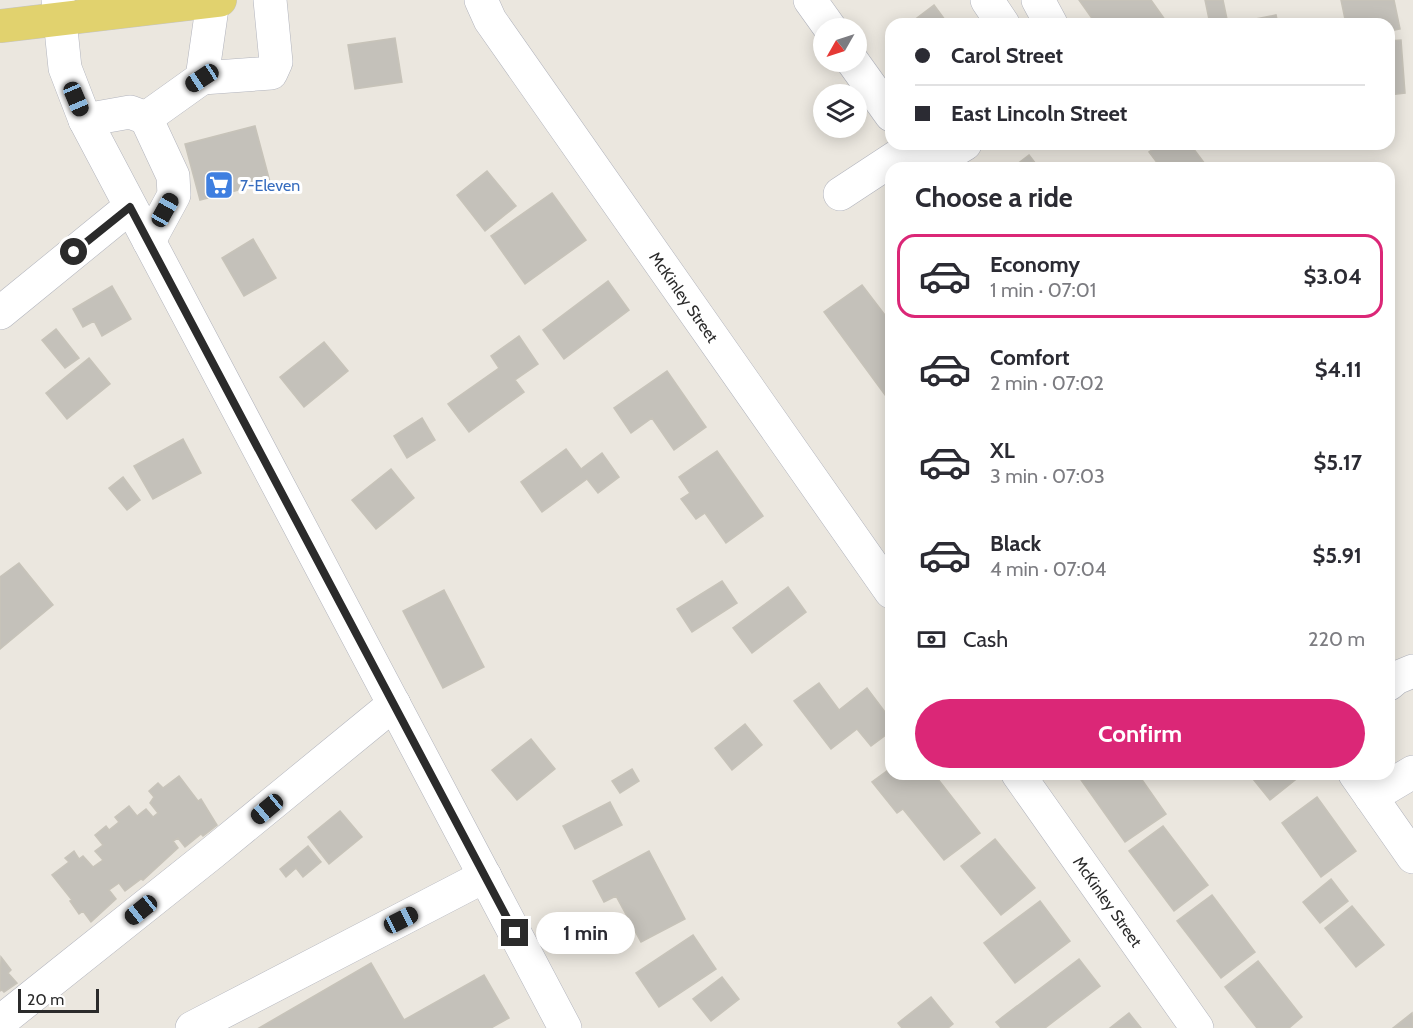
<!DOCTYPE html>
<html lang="en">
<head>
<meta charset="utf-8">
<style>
	:root { --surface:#fff; --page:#f7f7f7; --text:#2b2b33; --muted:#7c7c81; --line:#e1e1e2; --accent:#db2777 }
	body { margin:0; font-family:Cabin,sans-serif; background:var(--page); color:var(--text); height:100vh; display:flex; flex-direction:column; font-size:22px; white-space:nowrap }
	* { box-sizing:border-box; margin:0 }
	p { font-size:20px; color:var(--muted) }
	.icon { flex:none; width:33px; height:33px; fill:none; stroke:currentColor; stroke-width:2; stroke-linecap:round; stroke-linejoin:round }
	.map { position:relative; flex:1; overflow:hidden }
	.side { position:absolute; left:885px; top:162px; width:510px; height:618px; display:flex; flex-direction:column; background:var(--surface); border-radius:18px; box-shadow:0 3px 15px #0003 }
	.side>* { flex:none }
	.top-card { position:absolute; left:885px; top:18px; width:510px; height:132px; border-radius:18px; box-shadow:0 3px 15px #0003; display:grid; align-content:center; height:132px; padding:0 30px; background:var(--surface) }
	.needle { width:39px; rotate:231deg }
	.fabs { position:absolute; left:813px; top:18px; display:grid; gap:12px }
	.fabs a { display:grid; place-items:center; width:54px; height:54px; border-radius:50%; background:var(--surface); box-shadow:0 3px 15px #0003; font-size:30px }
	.scale { position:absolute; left:18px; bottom:15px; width:81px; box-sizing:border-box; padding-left:6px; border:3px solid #2b2b2b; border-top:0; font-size:16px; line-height:21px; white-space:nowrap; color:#2b2b2b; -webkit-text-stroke:4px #fff; paint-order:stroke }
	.end { position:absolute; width:27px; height:27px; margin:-14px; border:8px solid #2b2b2b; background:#fff; box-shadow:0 0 0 3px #fff }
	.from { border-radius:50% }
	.bubble { position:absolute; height:42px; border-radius:21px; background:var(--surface); box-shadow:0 3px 15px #0003; font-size:20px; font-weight:800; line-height:42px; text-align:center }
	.car { position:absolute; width:18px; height:36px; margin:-18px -9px; border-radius:8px; box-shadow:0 0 4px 2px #0007; background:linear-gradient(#222 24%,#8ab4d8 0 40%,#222 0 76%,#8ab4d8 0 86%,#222 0) }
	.top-card b { display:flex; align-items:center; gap:21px; height:57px; font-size:22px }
	.top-card b+b { border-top:2px solid var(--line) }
	.top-card i { width:15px; height:15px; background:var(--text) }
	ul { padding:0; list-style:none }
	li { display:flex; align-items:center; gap:18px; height:84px; margin:0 12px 9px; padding:0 18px; border:3px solid transparent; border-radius:18px }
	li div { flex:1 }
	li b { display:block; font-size:22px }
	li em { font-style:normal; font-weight:800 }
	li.on { border-color:var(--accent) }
	li>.icon { width:54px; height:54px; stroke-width:1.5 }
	h2 { padding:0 30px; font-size:27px; line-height:72px }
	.pay { display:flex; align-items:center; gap:15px; height:66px; padding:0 30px; font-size:22px }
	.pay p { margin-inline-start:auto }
	.action { display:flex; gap:12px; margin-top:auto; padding:12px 30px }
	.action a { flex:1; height:69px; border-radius:36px; background:var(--accent); color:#fff; font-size:24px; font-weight:800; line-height:69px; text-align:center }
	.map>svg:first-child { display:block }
	.building { fill:#c4c1ba; stroke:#c7c3b9; stroke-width:1.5 }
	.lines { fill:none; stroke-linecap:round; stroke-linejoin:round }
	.minor-casing { stroke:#b2b4bd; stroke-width:34 }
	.major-casing { stroke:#c4c4c4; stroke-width:34 }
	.minor { stroke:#fff; stroke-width:33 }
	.major { stroke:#e1d26e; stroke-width:33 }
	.route { stroke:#2b2b2b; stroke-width:8 }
	.labels { text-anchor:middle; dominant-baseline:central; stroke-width:6; stroke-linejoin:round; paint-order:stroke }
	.shop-label { font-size:16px; fill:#366cbe; stroke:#fff; text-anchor:start }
	.street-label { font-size:16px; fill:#2b2b2b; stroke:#fff }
</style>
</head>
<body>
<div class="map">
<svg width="1413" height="1028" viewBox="0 0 1413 1028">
	<rect width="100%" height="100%" fill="#ebe7df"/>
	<path class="building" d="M1079,0H1151L1168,24H1096Z
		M1205,0H1223L1228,24H1210Z
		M1341,0H1394L1400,29L1389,31V24H1346Z
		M934,5L948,24H909Z
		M1276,15L1278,24H1230Z
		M395,38L402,82L355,89L348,45Z
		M1401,40L1405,93L1389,95V41Z
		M255,126L270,182L200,200L185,144Z
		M1160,144H1190L1208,168H1161L1149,152Z
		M1029,155L1039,168H1012Z
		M487,171L516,206L485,231L457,195Z
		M552,193L586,240L525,284L491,236Z
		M253,239L276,278L244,296L222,258Z
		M608,281L629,310L564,359L543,330Z
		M862,285L891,323V403L824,312Z
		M112,286L131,319L102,336L94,321L83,327L73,309Z
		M56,329L79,358L65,368L42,340Z
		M519,336L538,364L515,380L524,392L469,432L448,404L499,368L491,356Z
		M324,342L348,371L304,407L280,377Z
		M89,358L110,384L67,419L46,393Z
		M667,371L706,427L674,450L652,418L631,433L614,408Z
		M422,418L435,440L407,458L394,436Z
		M183,439L201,473L153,499L134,466Z
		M566,449L581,469L602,453L619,477L598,493L587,479L542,512L521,482Z
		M717,451L763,516L726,543L705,513L696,519L681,499L690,493L679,477Z
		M391,469L414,498L376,529L352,500Z
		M123,477L140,500L127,510L109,488Z
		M19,563L53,605L0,649V577Z
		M722,581L737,603L692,632L677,609Z
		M788,587L806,612L752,653L733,628Z
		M444,590L484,667L443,688L403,611Z
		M819,683L839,710L867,688L891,720V731L871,746L857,729L831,749L794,701Z
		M745,724L762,745L732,770L715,748Z
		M531,739L555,769L517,800L492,770Z
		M891,768V774H934L980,833L944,860L903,809L897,813L872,782Z
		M632,769L639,781L620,793L612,781Z
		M1089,774H1138L1166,814L1125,842L1081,780Z
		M1249,774H1299L1300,776L1270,800Z
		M179,776L198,801L201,799L217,825L203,836L201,834L185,847L178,838L173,841L178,848L143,880L141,879L125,891L119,883L109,890L116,899L91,922L83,911L79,914L70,901L72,900L52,875L69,862L65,858L74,851L79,859L83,856L93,867L103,860L95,851L103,845L95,835L106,826L109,830L119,822L115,817L129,806L137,816L146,809L153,817L158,813L150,803L154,797L149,791L158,783L163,788Z
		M1317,797L1356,851L1321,877L1282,823Z
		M610,802L622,825L575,849L563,826Z
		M340,811L362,837L329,864L308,837Z
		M1163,826L1208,885L1174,911L1129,851Z
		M995,839L1035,888L1001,915L961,866Z
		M308,846L321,862L303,877L296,868L286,877L280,869Z
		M649,851L685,919L641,942L616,896L604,902L593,881Z
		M1331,879L1348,901L1320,923L1303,902Z
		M1212,895L1255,952L1221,978L1177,921Z
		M1040,901L1070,941L1015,983L984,943Z
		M1352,906L1384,945L1356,967L1325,928Z
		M693,935L716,969L659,1007L636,973Z
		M1,957L11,970L8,973L17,983L4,992L2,990L0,991Z
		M1079,959L1100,986L1045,1028H1001L996,1022Z
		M1258,961L1302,1017L1289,1028H1257L1225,987Z
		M371,963L404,1020L484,975L509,1018L491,1028H259Z
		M722,977L739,999L711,1021L693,999Z
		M931,997L953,1024L948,1028H902L898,1023Z
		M1129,1013L1141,1028H1110Z
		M1412,1013L1413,1028H1393Z"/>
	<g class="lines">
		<g class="minor-casing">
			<g id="minor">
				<path d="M58,0L65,68L85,120L565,1028"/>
				<path id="s1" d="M481,0L490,20L891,592"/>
				<path d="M810,0L830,28"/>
				<path d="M987,0L1003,24"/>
				<path d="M1038,0L1051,24"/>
				<path d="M853,62L891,115"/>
				<path d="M202,78L271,73L276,62L270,0"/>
				<path d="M146,118L202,78L213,1"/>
				<path d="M85,120L130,112L146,118L173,176L174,195L149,241"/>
				<path d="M927,167L965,144"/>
				<path d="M840,194L913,146"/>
				<path d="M0,313L130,207"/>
				<path d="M1389,684L1396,678L1413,671"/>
				<path id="s2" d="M1018,774L1197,1028"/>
				<path d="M1355,774L1413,857"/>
				<path d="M1371,797L1413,772"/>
				<path d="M0,1022L212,853L394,704"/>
				<path d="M192,1028L485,876"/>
			</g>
		</g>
		<g class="major-casing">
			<path id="major" d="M0,26L220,0"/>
		</g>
		<use href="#minor" class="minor"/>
		<use href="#major" class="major"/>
	</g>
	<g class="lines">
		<path class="route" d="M74,252L130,207L515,933"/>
	</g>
	<defs>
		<g id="supermarket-square" transform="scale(1.5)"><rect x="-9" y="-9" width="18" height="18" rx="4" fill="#3f7fe0" stroke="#fff"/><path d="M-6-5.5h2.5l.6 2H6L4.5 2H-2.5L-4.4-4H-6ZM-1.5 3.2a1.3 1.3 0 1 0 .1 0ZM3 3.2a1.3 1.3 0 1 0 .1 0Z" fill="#fff"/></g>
	</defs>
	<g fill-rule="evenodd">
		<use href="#supermarket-square" x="219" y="185"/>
	</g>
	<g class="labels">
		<g class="shop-label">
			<text x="240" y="185">7-Eleven</text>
		</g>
		<g class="street-label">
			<text stroke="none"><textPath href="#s1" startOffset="360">McKinley Street</textPath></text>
			<text stroke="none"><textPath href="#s2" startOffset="156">McKinley Street</textPath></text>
		</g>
	</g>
</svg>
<div class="fabs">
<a><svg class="needle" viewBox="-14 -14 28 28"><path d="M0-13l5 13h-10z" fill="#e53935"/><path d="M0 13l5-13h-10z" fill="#7c7c81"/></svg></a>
<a><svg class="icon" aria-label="layers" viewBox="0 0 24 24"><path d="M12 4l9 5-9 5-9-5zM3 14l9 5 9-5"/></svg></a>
</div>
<div class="scale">20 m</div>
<i class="end from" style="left:74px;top:252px"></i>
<i class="end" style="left:515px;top:933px"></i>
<div class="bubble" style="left:536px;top:912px;width:99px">1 min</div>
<i class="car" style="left:202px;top:78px;rotate:237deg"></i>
<i class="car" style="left:76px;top:99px;rotate:157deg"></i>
<i class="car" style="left:165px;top:210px;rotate:29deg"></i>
<i class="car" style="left:267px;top:809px;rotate:230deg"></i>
<i class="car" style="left:141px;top:910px;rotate:231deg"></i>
<i class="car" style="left:401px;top:920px;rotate:63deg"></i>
<div class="top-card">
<b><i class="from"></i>Carol Street</b>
<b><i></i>East Lincoln Street</b>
</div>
<section class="side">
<h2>Choose a ride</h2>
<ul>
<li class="on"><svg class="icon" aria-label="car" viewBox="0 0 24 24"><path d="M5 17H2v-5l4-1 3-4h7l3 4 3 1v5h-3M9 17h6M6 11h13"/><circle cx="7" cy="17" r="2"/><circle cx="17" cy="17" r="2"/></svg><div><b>Economy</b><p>1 min · 07:01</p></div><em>$3.04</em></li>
<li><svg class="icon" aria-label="car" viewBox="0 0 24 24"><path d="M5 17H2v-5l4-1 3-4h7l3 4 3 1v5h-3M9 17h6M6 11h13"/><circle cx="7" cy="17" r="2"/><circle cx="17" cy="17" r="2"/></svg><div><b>Comfort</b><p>2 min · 07:02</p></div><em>$4.11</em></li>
<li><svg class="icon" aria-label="car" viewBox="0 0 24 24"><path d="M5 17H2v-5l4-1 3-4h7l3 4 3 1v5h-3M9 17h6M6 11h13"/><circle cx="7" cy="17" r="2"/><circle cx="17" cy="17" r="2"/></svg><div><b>XL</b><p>3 min · 07:03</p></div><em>$5.17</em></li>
<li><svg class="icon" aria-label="car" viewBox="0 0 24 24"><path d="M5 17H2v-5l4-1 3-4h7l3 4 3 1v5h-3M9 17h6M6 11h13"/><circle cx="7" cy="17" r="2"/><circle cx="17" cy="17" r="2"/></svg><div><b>Black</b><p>4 min · 07:04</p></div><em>$5.91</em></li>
</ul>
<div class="pay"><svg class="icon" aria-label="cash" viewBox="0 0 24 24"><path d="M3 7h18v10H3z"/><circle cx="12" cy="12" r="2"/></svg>Cash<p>220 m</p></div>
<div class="action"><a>Confirm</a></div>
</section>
</div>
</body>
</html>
